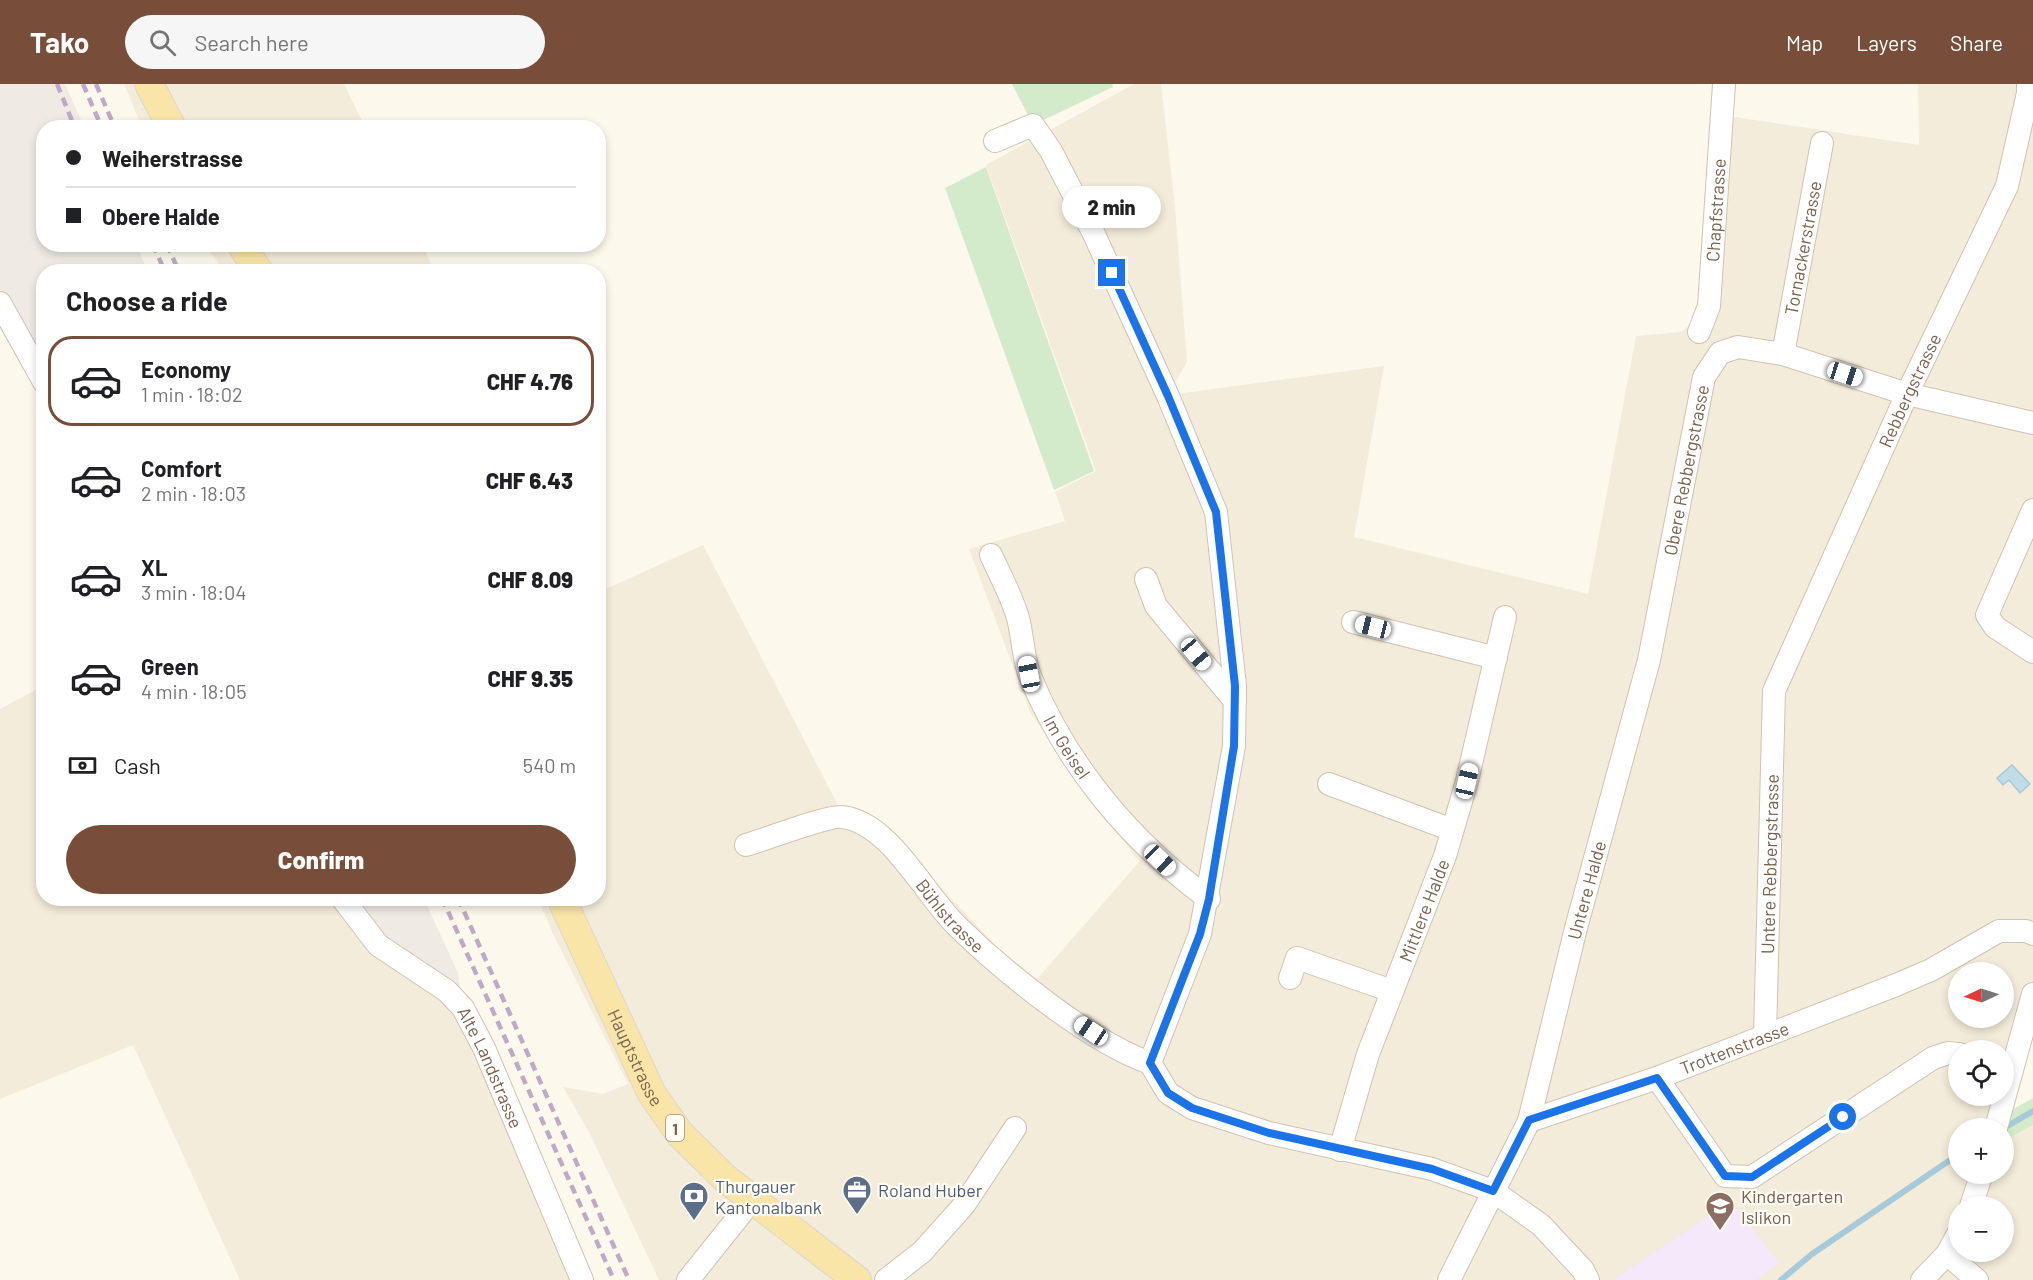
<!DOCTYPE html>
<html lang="en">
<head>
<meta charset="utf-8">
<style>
	:root { --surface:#fff; --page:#f6f6f6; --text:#202124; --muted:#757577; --line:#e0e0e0; --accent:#784e3a }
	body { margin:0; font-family:Barlow,sans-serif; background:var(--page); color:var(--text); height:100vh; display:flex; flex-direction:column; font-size:22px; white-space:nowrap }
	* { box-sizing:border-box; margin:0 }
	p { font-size:20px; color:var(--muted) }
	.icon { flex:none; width:33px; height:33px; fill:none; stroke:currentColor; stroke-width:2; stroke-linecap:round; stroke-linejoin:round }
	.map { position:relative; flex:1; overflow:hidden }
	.drawer { position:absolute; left:36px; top:180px; width:570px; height:642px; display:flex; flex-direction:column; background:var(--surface); border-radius:24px; box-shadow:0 3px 9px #0003 }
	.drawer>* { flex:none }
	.guide { position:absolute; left:36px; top:36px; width:570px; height:132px; border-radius:24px; box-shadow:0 3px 9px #0003; display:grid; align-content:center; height:132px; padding:0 30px; background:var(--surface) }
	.needle { width:39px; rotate:266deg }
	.tools { position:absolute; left:1948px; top:878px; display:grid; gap:12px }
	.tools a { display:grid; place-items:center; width:66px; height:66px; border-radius:50%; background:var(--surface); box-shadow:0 3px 9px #0003; font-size:30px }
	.end { position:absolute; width:27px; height:27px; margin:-14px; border:8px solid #1a73e8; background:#fff; box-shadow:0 0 0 3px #fff }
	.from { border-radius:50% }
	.bubble { position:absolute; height:42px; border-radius:21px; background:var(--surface); box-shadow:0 3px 9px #0003; font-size:20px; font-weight:800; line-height:42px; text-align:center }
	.car { position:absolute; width:18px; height:36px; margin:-18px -9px; border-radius:8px; box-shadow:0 0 4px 2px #0007; background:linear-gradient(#fff 24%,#345 0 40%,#fff 0 76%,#345 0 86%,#fff 0) }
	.guide b { display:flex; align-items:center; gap:21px; height:57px; font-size:22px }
	.guide b+b { border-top:2px solid var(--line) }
	.guide i { width:15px; height:15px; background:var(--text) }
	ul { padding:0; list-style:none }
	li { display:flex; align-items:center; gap:18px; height:90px; margin:0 12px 9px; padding:0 18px; border:3px solid transparent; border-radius:24px }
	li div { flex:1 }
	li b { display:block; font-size:22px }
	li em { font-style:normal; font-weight:800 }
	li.selected { border-color:var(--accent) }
	li>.icon { width:54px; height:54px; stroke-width:1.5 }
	h2 { padding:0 30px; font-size:27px; line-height:72px }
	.pay { display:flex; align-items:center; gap:15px; height:66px; padding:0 30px; font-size:22px }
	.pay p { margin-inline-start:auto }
	.button { display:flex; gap:12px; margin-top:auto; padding:12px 30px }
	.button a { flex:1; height:69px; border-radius:36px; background:var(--accent); color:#fff; font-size:24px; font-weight:800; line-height:69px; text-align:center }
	header { display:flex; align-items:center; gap:36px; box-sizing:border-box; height:84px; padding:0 30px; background:var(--accent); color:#fff }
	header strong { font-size:28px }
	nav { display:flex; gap:33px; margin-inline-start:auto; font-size:21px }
	.search { width:420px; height:54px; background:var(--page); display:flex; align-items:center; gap:15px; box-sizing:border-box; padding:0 21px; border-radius:33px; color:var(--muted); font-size:22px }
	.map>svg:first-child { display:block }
	.residential { fill:#f4ecda; fill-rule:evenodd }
	.industrial { fill:#efeae4 }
	.education { fill:#f5e8fa }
	.green { fill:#d3ebca }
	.water { fill:#c0dce7; stroke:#a6cad9; stroke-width:1.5 }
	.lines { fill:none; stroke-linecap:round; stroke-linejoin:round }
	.stream { stroke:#a6cad9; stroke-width:6 }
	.minor-casing { stroke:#d0c2b0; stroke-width:24 }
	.major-casing { stroke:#dcd6d1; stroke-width:30 }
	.minor { stroke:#fff; stroke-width:22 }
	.major { stroke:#f9e5a7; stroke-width:28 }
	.rail { stroke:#bea9c8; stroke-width:4.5; stroke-dasharray:9 6; stroke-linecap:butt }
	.route { stroke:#1a73e8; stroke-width:8 }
	.labels { text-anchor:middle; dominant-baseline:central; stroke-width:4.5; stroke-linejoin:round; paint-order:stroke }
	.shield { fill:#fffcf3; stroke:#a19180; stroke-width:1.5 }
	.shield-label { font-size:16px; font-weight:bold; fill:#79634e }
	.street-label { font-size:18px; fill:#79634e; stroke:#fffcf3 }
	.service-label { font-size:18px; fill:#4e5e75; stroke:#fffcf3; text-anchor:start }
	.education-label { font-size:18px; fill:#785e54; stroke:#fffcf3; text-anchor:start }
</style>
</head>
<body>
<header>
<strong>Tako</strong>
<div class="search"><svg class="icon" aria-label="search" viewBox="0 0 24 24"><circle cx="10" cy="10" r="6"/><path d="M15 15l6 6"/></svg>Search here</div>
<nav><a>Map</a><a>Layers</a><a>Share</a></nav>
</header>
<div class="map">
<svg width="2033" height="1196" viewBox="0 0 2033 1196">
	<rect width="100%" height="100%" fill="#fdf8ec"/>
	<path class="residential" d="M124,0H344L365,43H142Z
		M1134,0H1161L1175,123L1187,278L1168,311L1384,282L1354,453L1588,510L1636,252L1681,248L1695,237L1701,217L1716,30L1919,61L1918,0H2033V910L1996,1044H1959V1089H2004V1057L2033,1041V1196H659L590,1050L563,1003L603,1010L628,1000L553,850L538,815L598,814L599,508L703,461L839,723L882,741L998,864L1037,895L1139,778L1030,628L969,465L1065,437L1055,408L1096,387L986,81ZM1959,888H2004V933H1959ZM1959,966H2004V1011H1959ZM1959,1122H2004V1167H1959Z
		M204,161H422L435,187H225Z
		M43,602L44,814L342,815L447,907L582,1196H240L133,961L0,1015V625Z"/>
	<path class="industrial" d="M0,0H65L84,43L44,44V160L136,161L148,187L44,188L43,298L0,219Z
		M342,815H424L458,889L463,924Z"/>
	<path class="education" d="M1731,1117L1779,1179L1756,1196H1613Z"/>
	<path class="green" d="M1012,0H1112L1113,3L1033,41Z
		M986,83L1094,387L1054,406L945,104Z
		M2033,1014V1041L2004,1057V1044L1999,1033Z"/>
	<path class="water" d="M2012,681L2030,700L2020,709L2009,696L2003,701L1997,694Z"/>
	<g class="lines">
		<path class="stream" d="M2004,1044L2033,1027
			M1781,1196L1812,1170L1959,1070"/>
		<g class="minor-casing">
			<g id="minor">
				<path d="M995,57L1033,41L1051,67L1093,148L1168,312L1216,428L1235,602L1234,662L1200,850L1150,979"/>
				<path d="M0,219L44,298"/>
				<path id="s1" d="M1699,248L1709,222L1724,0"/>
				<path id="s2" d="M1783,270L1822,59"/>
				<path d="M2033,426L1987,531L1995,543L2033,568"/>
				<path id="s3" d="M991,471C1000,491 1012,513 1018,534C1023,553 1023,574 1030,592C1067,682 1131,758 1209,815"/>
				<path d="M1146,495L1156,522L1235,617"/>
				<path d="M1353,538L1496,574"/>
				<path d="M1329,700L1452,746"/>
				<path id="s4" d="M746,761C764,756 829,731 842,733C890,738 925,812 958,843C1004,888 1090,958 1150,979"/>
				<path id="s5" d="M342,814L378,861L447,907L463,924L484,964L582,1196"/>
				<path d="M1290,894L1297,874L1392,907"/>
				<path id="s6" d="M1765,952L1774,607L1907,310L2007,102L2028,9V0"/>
				<path d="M1150,979L1168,1009L1192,1024L1269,1049L1432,1085L1493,1107L1541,1141L1583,1186L1588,1196"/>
				<path d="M1657,994L1725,1092L1752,1093L1933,974L1948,969L1959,970"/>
				<path id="s7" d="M1529,1037L1576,844L1649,576L1704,293L1720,269L1738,263L1783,270L1907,310L2033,339"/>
				<path d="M1996,1044L2033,910"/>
				<path id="s8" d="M1340,1066L1368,970L1445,772L1467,697L1505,533"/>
				<path d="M1971,1122L1982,1089"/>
				<path d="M1947,1170L1977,1196"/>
				<path d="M688,1196L752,1116"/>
				<path d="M886,1196L922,1168L964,1121L1015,1044"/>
				<path id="s9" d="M1449,1196L1529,1037L1657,994L1896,901L1931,886L1999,847H2026L2033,850"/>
				<path d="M1922,1196L1947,1170L1959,1148"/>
			</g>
		</g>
		<g class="major-casing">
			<g id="major">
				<path d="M149,0L172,44"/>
				<path d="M241,160L259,188"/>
				<path id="s10" d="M561,814L652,1010L680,1050L726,1095L857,1196"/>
			</g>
		</g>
		<use href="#minor" class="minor"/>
		<use href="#major" class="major"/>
		<path class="rail" d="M57,0L75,44
			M83,0L102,44
			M96,0L115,44
			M153,160L165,188
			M167,160L179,188
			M442,814L614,1196
			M458,814L629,1196"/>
	</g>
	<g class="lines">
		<path class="route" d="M1112,189L1168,312L1216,428L1235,602L1234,662L1209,815L1200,850L1150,979L1168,1009L1192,1024L1269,1049L1432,1085L1493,1107L1529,1036L1657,994L1725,1092L1752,1093L1843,1033"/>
	</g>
	<defs>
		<g id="office-pin" transform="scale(1.5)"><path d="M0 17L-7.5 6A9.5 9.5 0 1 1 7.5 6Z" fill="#5c6f8a" stroke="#fffcf3"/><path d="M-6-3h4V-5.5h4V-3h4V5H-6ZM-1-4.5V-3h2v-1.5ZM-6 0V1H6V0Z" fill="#fff"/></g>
		<g id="bank-pin" transform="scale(1.5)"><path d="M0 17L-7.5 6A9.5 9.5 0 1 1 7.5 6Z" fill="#5c6f8a" stroke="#fffcf3"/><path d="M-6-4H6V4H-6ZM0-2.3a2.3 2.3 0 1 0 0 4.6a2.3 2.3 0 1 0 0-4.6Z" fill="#fff"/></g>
		<g id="school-pin" transform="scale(1.5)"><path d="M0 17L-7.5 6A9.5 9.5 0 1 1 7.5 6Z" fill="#8d6e63" stroke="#fffcf3"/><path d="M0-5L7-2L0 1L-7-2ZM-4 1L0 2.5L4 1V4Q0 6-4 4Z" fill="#fff"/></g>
	</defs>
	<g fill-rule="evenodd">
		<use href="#office-pin" x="857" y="1106"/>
		<use href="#bank-pin" x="694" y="1112"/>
		<use href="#school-pin" x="1720" y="1122"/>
	</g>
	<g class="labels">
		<rect class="shield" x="666" y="1031" width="18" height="26" rx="4.5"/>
		<g class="shield-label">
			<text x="675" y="1044">1</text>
		</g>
		<g class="street-label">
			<text stroke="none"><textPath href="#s1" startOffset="124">Chapfstrasse</textPath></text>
			<text stroke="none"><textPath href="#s2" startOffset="108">Tornackerstrasse</textPath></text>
			<text stroke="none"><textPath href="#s6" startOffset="675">Rebbergstrasse</textPath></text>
			<text stroke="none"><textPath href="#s7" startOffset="670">Obere Rebbergstrasse</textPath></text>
			<text stroke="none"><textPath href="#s3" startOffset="208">Im Geisel</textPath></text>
			<text stroke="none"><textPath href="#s6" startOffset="172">Untere Rebbergstrasse</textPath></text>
			<text stroke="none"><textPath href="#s7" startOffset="238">Untere Halde</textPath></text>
			<text stroke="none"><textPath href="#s8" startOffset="254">Mittlere Halde</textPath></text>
			<text stroke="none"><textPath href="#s4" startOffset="250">Bühlstrasse</textPath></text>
			<text stroke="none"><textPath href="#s9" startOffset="396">Trottenstrasse</textPath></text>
			<text stroke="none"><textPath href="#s10" startOffset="176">Hauptstrasse</textPath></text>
			<text stroke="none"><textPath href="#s5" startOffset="231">Alte Landstrasse</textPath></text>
		</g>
		<g class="service-label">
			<text x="715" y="1102">Thurgauer<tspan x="715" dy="21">Kantonalbank</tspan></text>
			<text x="878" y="1106">Roland Huber</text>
		</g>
		<g class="education-label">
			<text x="1741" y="1112">Kindergarten<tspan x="1741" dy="21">Islikon</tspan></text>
		</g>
	</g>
</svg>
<div class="tools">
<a><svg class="needle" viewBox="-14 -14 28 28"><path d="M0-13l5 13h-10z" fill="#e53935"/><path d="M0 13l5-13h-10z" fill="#757577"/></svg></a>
<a><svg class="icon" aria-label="locate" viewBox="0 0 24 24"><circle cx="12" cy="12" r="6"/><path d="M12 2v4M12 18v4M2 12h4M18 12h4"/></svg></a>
<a>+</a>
<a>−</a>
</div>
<i class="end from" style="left:1843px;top:1033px"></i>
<i class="end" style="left:1112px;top:189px"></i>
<div class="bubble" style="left:1062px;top:102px;width:99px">2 min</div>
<i class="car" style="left:1845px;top:290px;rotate:108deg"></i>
<i class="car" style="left:1373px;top:543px;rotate:284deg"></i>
<i class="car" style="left:1196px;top:570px;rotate:140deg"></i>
<i class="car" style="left:1029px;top:590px;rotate:349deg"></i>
<i class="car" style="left:1467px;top:697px;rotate:13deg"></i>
<i class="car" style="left:1160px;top:776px;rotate:134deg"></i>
<i class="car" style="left:1091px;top:947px;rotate:304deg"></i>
<div class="guide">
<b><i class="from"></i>Weiherstrasse</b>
<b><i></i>Obere Halde</b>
</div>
<section class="drawer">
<h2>Choose a ride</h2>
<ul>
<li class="selected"><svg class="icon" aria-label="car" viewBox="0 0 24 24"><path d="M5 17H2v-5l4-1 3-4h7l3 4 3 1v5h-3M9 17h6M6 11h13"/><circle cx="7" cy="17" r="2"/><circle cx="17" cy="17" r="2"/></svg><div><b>Economy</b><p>1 min · 18:02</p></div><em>CHF 4.76</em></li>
<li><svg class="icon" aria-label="car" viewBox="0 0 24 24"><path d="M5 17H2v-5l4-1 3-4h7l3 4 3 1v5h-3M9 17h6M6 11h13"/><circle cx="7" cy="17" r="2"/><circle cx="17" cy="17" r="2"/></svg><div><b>Comfort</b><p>2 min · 18:03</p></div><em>CHF 6.43</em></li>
<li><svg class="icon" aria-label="car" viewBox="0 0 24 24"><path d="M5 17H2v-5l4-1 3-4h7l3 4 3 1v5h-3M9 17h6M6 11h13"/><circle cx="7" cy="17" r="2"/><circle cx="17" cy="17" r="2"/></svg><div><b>XL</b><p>3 min · 18:04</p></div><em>CHF 8.09</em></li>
<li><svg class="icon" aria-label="car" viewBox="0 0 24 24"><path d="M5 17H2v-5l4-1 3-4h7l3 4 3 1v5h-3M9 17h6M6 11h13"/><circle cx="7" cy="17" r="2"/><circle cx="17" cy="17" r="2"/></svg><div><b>Green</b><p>4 min · 18:05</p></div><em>CHF 9.35</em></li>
</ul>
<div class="pay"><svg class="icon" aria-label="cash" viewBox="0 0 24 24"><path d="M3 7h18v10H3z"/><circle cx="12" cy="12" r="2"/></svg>Cash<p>540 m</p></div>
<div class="button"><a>Confirm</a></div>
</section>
</div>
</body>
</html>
